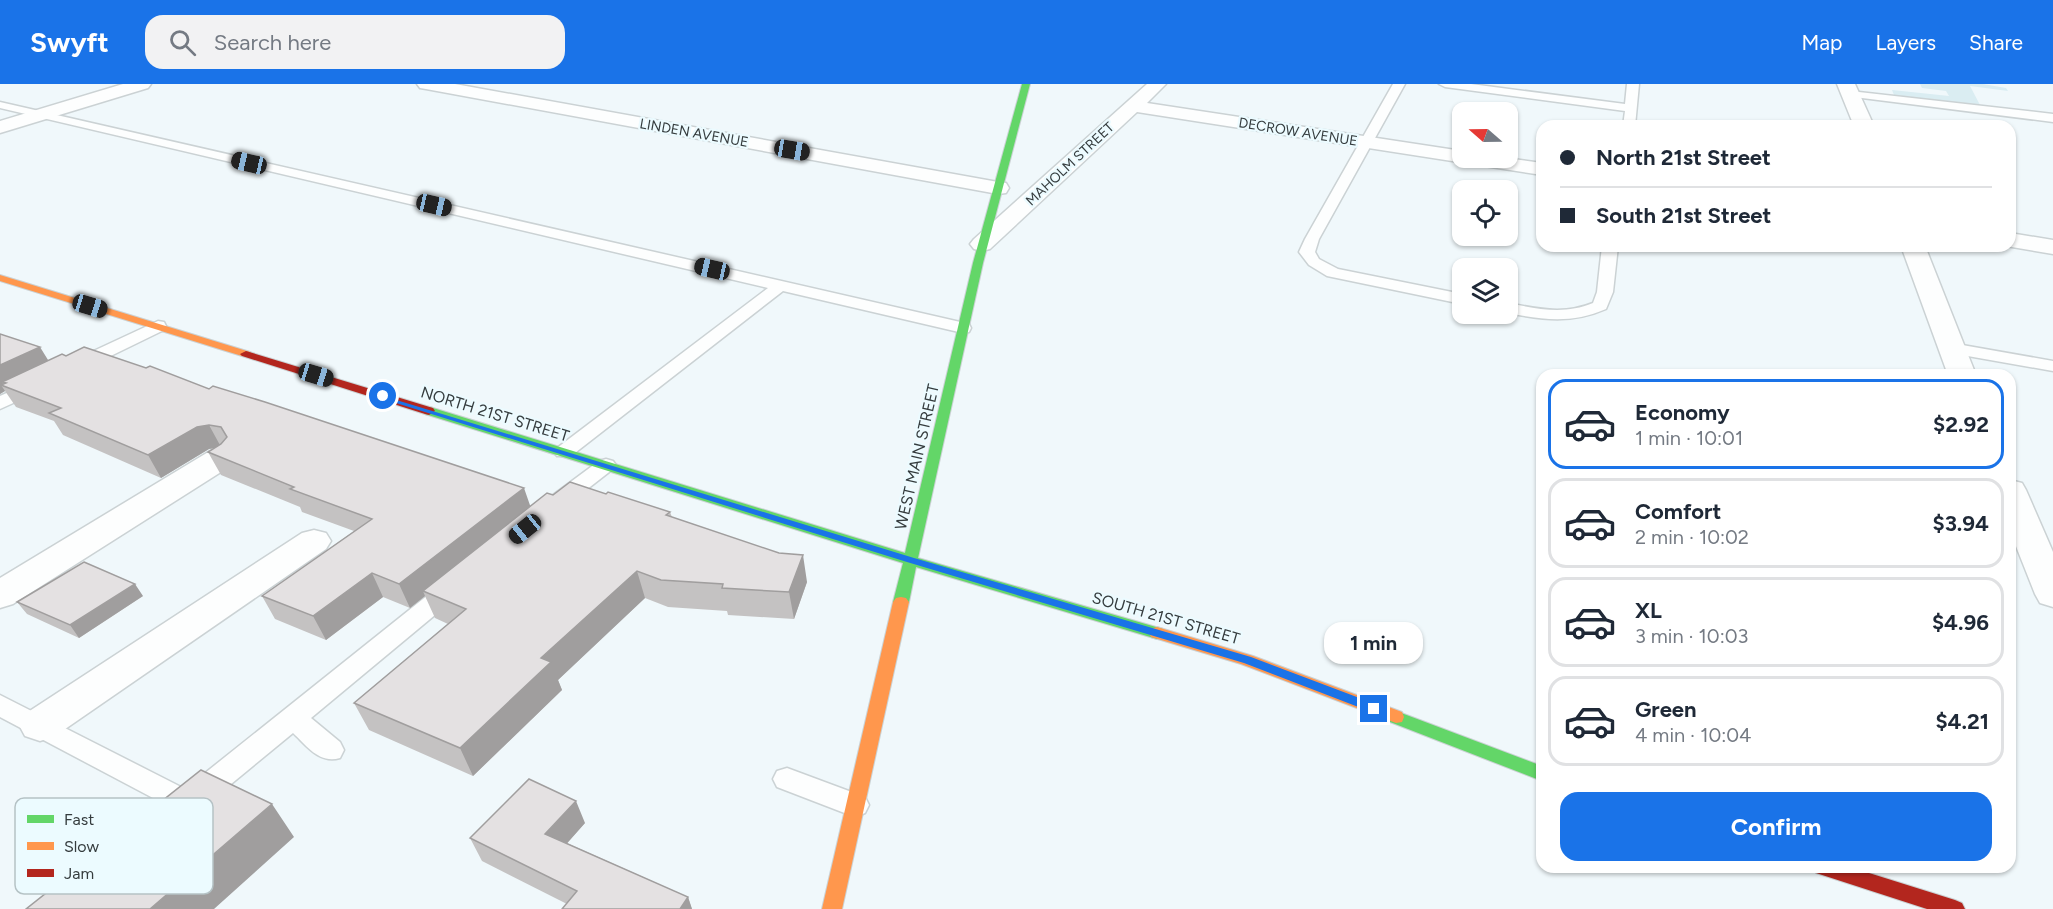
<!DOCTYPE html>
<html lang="en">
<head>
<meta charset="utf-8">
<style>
	:root { --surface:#fff; --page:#f2f2f3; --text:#1f2937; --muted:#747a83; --line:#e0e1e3; --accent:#1a73e8 }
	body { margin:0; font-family:Figtree,sans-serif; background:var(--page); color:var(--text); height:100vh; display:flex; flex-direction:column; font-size:22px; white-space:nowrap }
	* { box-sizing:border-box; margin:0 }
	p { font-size:20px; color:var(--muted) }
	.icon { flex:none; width:33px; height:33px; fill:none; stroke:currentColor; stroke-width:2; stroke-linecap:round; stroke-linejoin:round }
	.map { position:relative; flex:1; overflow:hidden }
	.panel { position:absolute; left:1536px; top:285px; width:480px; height:504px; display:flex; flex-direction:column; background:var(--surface); border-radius:18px; box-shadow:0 2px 4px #0004 }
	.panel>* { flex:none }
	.guide { position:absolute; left:1536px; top:36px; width:480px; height:132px; border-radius:18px; box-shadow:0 2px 4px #0004; display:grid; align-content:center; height:132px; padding:0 24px; background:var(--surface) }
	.needle { width:39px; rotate:290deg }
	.fabs { position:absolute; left:1452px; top:18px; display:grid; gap:12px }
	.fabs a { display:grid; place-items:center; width:66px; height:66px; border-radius:12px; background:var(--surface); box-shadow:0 2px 4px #0004; font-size:30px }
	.end { position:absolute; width:27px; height:27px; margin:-14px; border:8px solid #1a73e8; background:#fff; box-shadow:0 0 0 3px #fff }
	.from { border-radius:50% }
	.bubble { position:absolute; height:42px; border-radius:18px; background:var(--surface); box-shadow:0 2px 4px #0004; font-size:20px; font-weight:700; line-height:42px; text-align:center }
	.car { position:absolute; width:18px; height:36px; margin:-18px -9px; border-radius:8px; box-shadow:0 0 4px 2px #0007; background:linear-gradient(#222 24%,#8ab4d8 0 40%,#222 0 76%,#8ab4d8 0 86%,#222 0) }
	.guide b { display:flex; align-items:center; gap:21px; height:57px; font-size:22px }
	.guide b+b { border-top:2px solid var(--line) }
	.guide i { width:15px; height:15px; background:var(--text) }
	ul { padding:10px 0 0; list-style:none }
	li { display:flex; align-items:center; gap:18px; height:90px; margin:0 12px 9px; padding:0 12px; border:3px solid var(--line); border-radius:18px }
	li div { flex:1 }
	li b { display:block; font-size:22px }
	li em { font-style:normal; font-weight:700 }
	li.active { border-color:var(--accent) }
	li>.icon { width:54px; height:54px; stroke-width:1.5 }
	.button { display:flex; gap:12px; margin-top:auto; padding:12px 24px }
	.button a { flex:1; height:69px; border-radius:18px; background:var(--accent); color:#fff; font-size:24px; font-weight:700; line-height:69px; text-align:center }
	header { display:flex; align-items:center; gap:36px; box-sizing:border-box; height:84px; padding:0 30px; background:var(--accent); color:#fff }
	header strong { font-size:28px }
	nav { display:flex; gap:33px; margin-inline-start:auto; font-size:21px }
	.search { width:420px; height:54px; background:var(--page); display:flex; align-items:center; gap:15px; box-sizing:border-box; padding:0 21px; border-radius:18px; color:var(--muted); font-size:22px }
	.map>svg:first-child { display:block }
	.built { fill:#daedf2 }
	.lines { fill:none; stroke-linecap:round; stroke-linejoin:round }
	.lane-casing { stroke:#cbd2d4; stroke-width:3 }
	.street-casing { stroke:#cbd2d4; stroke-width:3 }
	.fast-casing { stroke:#cbd2d4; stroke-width:2 }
	.slow-casing { stroke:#cbd2d4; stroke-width:2 }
	.jam-casing { stroke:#cbd2d4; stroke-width:2 }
	.lane { fill:#fdfefe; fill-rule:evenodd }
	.street { fill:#fdfefe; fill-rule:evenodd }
	.fast { fill:#63d668; fill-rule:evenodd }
	.slow { fill:#ff974d; fill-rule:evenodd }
	.jam { fill:#b3261e; fill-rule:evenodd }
	.wall { fill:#c4c2c2 }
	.shaded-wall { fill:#a09e9e }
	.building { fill:#e4e1e2; stroke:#a09e9e; stroke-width:1.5 }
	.route { fill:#1a73e8 }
	.labels { text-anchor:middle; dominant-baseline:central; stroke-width:4.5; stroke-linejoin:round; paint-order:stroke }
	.far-street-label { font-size:14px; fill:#353c3e; stroke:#ecfbff }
	.street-label { font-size:16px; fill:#353c3e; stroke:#ecfbff }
	.key { fill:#ecfbff; stroke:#b5c2c5; stroke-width:1.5 }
	.key-label { font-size:16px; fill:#353c3e }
</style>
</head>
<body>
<header>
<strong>Swyft</strong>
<div class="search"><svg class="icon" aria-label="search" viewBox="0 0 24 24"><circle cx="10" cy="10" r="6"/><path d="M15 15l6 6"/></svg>Search here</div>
<nav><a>Map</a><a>Layers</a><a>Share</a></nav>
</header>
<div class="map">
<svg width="2053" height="825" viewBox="0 0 2053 825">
	<rect width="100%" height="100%" fill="#f0f8fb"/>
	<path class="built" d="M1920,0H1983L2006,4L2008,7L1970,2L1980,21L1894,11L1892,6L1949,12L1946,7L1922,4Z"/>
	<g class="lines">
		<g class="lane-casing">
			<path id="lane" d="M1393,0H1405L1319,155L1315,168L1319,175L1338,185L1462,210V220L1327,192L1309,181L1299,168L1305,155Z
				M1439,0H1471L1625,20L1627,0H1639L1635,42H1623L1625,27L1445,3Z
				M1850,7L2053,30V38L1846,12V8Z
				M0,18L969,240L971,244L969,248L963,249L783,207L571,372H557L554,368L557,364L768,204L0,24Z
				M1602,162H1618L1613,208L1606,225C1572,240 1543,236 1508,229V219C1538,225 1564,231 1593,219L1597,208Z
				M158,237L164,238L166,242L164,246L84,285H72L69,281L72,277Z
				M1951,259L2053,277V287L1945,268L1942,264L1945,260Z
				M36,296L42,298L45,302L42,306L0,325V312Z
				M606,375L613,377L616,381L613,385L563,424L556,426L549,424L545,419L549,414L599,377Z
				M451,497L459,499L463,505L459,511L311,634L340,658L344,666L340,674C319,680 307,662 293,649L197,728L187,732L0,633V611L185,705L443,499Z
				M787,684L865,713L869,721L865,729L855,733L777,703L773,695L777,687Z"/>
		</g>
		<g class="street-casing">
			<path id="street" d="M123,0H151L148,4L0,49V37Z
				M417,0H455L998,98L1006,99L1009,104L1006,109L998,110L426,5L420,4Z
				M1147,0H1166L1147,19L1462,67V74H1506L1542,79V91L1137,28L990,165L982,167L974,165L970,160L974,155Z
				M1837,0H1855L1874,42H1854Z
				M2010,149L2053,156V170L2006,162H2010Z
				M1901,162H1925L1976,291H1948Z
				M221,365L232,367L237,374L232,381L13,520L0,524V494L210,367Z
				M2010,396L2022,399L2026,406L2053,468V523L2040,519L2035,510L2010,447Z
				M314,446L326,449L331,457L326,465L55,652L40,657L25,652L19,641L25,630L302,449Z"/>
		</g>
		<g class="fast-casing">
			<path id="fast" d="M1022,0H1030L983,179L918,474L1163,545L1165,549L1163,553L1157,555L916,483L909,518L906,522H896L893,518L903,479L425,330L423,327L429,323L433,324L905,469L973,179Z
				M1396,627L1542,682V697L1390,638L1388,633L1390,628Z"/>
		</g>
		<g class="slow-casing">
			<path id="slow" d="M0,191L250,268L252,270L250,272H242L0,197Z
				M901,513L906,514L909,518L842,825H822L893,518L896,514Z
				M1157,543L1253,572L1402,628L1404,633L1402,638L1396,639L1241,580L1151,553L1149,549L1151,545Z"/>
		</g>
		<g class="jam-casing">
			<path id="jam" d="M246,267L433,324L435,327L429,331L425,330L242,272L240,270Z
				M1813,783H1850L1955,816L1962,819L1965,825H1927L1816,789Z"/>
		</g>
		<use href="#lane" class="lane"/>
		<use href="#street" class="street"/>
		<use href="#fast" class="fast"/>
		<use href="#slow" class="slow"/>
		<use href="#jam" class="jam"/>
	</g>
	<path class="wall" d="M0,250L48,277L209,305L530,422L553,411L606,410L670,428L672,433L807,498L794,535L728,531L727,527L668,523L645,514L558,596L562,606L473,692L369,646L354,619L448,540L435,534L425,512L410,524L383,513L326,556L275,535L262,512L354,447L302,428L300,423L221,391L208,368L216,364L209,365L161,394L63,351L54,337L16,323L5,307L0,310Z
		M143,512L79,554L27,530L17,518Z
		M585,739L567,759L688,813L692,825H562L567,820L482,777L470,754Z"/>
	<path class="shaded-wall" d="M40,263L53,284L6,299L2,298L5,303L1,301L5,307L0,310V281Z
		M209,341L221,363L209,365L161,394L148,371L197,343Z
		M524,404L532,427L423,507L425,512L410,524L399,500Z
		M803,471L807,498L794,535L789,508Z
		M637,487L645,514L558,596L562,606L473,692L460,664L541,574Z
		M372,489L383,513L326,556L313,532Z
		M135,500L143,512L79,554L70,541Z
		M576,717L585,739L555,773L545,750Z
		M272,720L294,753L214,825H150Z
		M688,813L692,825H680Z"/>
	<path class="building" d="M0,250L40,263L0,281Z
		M84,263L146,284L150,282L209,305L213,302L265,318L524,404L399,500L372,489L313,532L262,512L372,435L290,405L294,403L208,368L221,360L227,353L221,343L209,341L197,343L148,371L49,329L61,324L1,301L6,299L2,298L62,270L66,272Z
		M570,398L606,410L608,408L670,428L666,431L779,469L803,471L789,508L722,504L723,500L661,496L637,487L541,574L551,578L460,664L354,619L466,525L423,507L547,409L553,411Z
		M84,478L135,500L70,541L17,518Z
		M201,686L272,720L150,825H26Z
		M529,695L576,717L545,750L688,813L680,825H562L577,807L470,754Z"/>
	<path class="route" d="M380,311L914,474L1251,573L1378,621L1380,625L1374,629L1244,579L907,478L380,314Z"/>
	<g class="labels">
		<g class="far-street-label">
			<text transform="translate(1298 48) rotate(9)">DECROW AVENUE</text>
			<text transform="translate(694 49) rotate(10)">LINDEN AVENUE</text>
			<text transform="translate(1070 80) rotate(-43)">MAHOLM STREET</text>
		</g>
		<g class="street-label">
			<text transform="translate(495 330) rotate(17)">NORTH 21ST STREET</text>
			<text transform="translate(917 373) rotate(-77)">WEST MAIN STREET</text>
			<text transform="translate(1166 534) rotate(16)">SOUTH 21ST STREET</text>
		</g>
	</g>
	<rect x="15" y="714" width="198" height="96" rx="9" class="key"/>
	<rect x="27" y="731" width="27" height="8" fill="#63d668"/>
	<rect x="27" y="758" width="27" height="8" fill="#ff974d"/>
	<rect x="27" y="785" width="27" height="8" fill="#b3261e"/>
	<g class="key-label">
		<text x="64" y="741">Fast</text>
		<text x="64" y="768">Slow</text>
		<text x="64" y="795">Jam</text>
	</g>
</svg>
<div class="fabs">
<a><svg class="needle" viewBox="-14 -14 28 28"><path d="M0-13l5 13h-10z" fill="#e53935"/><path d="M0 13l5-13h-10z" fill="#747a83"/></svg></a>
<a><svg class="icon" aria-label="locate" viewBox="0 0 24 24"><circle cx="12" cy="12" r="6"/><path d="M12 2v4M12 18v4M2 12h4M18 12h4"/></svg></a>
<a><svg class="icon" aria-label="layers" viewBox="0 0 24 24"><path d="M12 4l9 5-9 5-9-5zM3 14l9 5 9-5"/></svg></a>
</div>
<i class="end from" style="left:383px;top:312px"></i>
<i class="end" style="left:1374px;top:625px"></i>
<div class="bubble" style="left:1324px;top:538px;width:99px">1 min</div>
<i class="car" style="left:792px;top:66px;rotate:100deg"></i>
<i class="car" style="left:249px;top:79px;rotate:283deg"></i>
<i class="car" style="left:434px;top:121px;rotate:103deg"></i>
<i class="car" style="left:712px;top:185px;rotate:283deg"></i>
<i class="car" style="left:90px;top:222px;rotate:107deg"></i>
<i class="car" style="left:316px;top:291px;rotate:107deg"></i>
<i class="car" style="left:525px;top:445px;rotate:231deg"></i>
<div class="guide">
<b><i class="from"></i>North 21st Street</b>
<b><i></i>South 21st Street</b>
</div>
<section class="panel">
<ul>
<li class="active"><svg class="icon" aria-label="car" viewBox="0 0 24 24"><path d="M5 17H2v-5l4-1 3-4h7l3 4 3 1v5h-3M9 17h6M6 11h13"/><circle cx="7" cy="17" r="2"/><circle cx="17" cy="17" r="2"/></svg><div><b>Economy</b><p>1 min · 10:01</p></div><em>$2.92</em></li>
<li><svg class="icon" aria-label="car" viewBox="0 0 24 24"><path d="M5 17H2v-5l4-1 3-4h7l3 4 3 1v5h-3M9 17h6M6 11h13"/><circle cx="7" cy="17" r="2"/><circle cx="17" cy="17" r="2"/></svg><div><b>Comfort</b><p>2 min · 10:02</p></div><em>$3.94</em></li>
<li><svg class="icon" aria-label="car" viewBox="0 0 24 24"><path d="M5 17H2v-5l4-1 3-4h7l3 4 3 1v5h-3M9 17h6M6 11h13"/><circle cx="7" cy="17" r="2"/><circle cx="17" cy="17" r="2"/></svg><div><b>XL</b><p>3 min · 10:03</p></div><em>$4.96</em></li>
<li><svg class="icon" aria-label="car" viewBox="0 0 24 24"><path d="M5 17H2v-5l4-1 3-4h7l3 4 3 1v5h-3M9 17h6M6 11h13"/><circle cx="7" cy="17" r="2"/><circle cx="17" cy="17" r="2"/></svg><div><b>Green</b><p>4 min · 10:04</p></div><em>$4.21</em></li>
</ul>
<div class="button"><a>Confirm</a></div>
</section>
</div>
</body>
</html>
